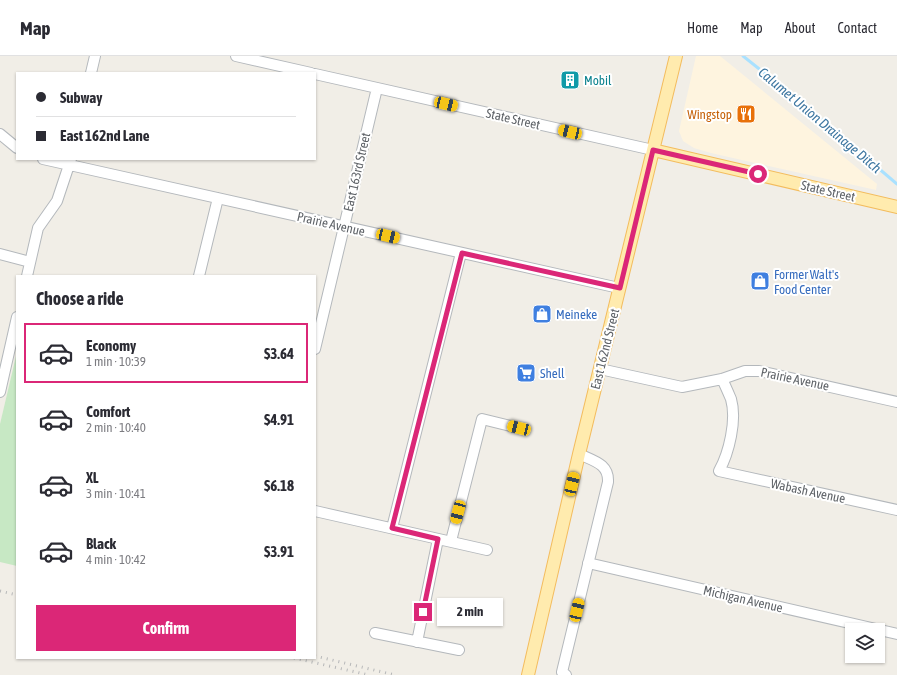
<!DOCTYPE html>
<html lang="en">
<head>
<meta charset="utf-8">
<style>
	:root { --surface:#fff; --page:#f7f7f7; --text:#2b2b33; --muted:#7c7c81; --line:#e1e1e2; --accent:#db2777 }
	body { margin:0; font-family:"Asap Condensed",sans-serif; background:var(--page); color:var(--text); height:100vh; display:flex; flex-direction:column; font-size:15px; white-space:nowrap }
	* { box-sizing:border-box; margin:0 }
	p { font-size:13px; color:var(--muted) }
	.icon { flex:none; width:22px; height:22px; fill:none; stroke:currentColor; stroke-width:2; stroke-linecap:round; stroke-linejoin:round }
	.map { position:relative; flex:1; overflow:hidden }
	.drawer { position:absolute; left:16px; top:219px; width:300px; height:384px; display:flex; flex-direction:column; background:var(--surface); border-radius:0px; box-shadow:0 1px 3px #0004 }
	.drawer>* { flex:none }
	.top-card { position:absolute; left:16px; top:16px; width:300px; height:88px; border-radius:0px; box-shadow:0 1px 3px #0004; display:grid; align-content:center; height:88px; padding:0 20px; background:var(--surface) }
	.controls { position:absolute; left:845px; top:567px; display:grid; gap:8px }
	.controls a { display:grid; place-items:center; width:40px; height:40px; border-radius:0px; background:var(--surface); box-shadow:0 1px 3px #0004; font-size:20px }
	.end { position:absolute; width:18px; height:18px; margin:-9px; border:5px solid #db2777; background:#fff; box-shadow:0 0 0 2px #fff }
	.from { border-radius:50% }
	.bubble { position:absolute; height:28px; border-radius:0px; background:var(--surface); box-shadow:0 1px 3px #0004; font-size:13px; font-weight:700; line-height:28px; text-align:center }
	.car { position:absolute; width:12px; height:24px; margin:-12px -6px; border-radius:5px; box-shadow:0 0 3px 1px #0007; background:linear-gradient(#f5c518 24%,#345 0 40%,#f5c518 0 76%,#345 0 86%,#f5c518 0) }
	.top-card b { display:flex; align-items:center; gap:14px; height:38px; font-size:15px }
	.top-card b+b { border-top:1px solid var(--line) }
	.top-card i { width:10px; height:10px; background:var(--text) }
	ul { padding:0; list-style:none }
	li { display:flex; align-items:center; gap:12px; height:60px; margin:0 8px 6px; padding:0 12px; border:2px solid transparent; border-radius:0px }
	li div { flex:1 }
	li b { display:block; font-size:15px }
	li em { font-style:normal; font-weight:700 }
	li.selected { border-color:var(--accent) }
	li>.icon { width:36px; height:36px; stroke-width:1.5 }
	h2 { padding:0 20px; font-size:18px; line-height:48px }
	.button { display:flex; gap:8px; margin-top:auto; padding:8px 20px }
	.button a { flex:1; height:46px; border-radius:0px; background:var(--accent); color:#fff; font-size:16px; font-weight:700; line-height:46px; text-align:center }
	header { display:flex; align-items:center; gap:24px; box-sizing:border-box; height:56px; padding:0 20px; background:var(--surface); border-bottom:1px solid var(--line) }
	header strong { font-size:19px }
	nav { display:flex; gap:22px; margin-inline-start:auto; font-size:14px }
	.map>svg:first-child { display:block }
	.commercial { fill:#fef4df }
	.green { fill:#c7e8c4 }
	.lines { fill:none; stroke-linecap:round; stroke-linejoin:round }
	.stream { stroke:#a9e1ff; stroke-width:3 }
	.minor-casing { stroke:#b4b8bc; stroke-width:12 }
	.major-casing { stroke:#f3bc5e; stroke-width:14 }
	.minor { stroke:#fff; stroke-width:10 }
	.major { stroke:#ffebae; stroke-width:12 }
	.rail { stroke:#b6b7b8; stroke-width:3; stroke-dasharray:1 5; stroke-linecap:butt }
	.route { stroke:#db2777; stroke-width:5 }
	.labels { text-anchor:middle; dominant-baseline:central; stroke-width:4; stroke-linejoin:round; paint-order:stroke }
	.culture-label { font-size:13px; fill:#0d838f; stroke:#fff; text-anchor:start }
	.food-label { font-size:13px; fill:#c56008; stroke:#fff; text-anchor:end }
	.street-label { font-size:13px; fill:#5f6368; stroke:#fff }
	.shop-label { font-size:13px; fill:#366cbe; stroke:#fff; text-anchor:start }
	.water-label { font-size:14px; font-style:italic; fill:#3e77a1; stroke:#fff }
</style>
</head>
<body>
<header>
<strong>Map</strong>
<nav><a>Home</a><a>Map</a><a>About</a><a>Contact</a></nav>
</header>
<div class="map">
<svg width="897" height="619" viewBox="0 0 897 619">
	<rect width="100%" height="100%" fill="#f1eee7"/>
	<path class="commercial" d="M696,0H720L877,128L876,134L711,97L694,92L683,85L679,75Z"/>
	<path class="green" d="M17,296V510L0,506V368Z"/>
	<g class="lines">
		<path class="stream" d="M743,0L802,47L897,128"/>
		<g class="minor-casing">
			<path id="minor" d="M236,0L311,17
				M91,17L95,0
				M315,18L653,94
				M0,78L17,92
				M43,103L619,232
				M0,198L30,206
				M27,220L38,172L57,145L71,103
				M199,220L218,142
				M315,293L377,32
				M600,313L682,331L722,323L745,315H759L897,346
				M722,323C725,329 728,336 731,343C737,364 729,397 719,415L897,454
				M0,336L17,261
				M315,455L487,494
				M392,472L461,197
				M451,485L482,363L519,372
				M588,507L897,578
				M375,577L459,594
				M417,586L438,483
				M566,619L562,616L608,426C609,408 594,405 579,398"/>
		</g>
		<g class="major-casing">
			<path id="major" d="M653,94L897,151
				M528,619L579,398L676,0"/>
		</g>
		<use href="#minor" class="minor"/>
		<use href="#major" class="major"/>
		<path class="rail" d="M0,535L17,539
			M315,600L395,619
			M294,602L369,619"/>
	</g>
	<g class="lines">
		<path class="route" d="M423,556L438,483L392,472L462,197L620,232L653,94L758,118"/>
	</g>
	<defs>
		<g id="building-square" transform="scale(1)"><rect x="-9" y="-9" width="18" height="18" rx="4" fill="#0f9aa8" stroke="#fff"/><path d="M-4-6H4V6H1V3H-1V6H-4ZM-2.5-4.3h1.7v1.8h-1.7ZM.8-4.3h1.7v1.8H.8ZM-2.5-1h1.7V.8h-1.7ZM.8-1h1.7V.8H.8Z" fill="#fff"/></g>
		<g id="restaurant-square" transform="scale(1)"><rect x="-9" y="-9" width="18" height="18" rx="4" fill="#e8710a" stroke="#fff"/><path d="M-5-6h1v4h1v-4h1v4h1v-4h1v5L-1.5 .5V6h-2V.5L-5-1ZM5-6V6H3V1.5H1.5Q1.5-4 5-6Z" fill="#fff"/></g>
		<g id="shop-square" transform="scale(1)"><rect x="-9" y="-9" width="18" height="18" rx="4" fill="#3f7fe0" stroke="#fff"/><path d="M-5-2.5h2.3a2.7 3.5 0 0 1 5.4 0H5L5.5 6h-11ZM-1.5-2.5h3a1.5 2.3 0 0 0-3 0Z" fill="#fff"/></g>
		<g id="supermarket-square" transform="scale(1)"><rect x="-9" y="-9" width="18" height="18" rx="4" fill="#3f7fe0" stroke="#fff"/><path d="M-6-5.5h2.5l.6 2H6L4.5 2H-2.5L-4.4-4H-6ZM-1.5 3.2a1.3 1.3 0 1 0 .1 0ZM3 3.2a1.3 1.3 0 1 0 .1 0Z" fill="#fff"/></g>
	</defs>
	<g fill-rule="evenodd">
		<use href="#building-square" x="570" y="24"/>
		<use href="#restaurant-square" x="746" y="58"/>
		<use href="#shop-square" x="760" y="225"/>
		<use href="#shop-square" x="542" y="258"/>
		<use href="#supermarket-square" x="526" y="317"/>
	</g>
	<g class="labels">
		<g class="culture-label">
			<text x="584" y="24">Mobil</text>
		</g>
		<g class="food-label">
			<text x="732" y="58">Wingstop</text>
		</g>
		<g class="street-label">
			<text transform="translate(513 63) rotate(13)">State Street</text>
			<text transform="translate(357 116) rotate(-77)">East 163rd Street</text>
			<text transform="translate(828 135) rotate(13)">State Street</text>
			<text transform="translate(331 168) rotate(13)">Prairie Avenue</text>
			<text transform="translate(605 293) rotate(-76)">East 162nd Street</text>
			<text transform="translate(795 323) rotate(12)">Prairie Avenue</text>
			<text transform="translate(808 435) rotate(12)">Wabash Avenue</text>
			<text transform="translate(743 543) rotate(13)">Michigan Avenue</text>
		</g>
		<g class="shop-label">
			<text x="774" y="218">Former Walt's<tspan x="774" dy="15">Food Center</tspan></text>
			<text x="556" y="258">Meineke</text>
			<text x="540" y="317">Shell</text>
		</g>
		<g class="water-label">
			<text transform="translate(820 64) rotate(40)">Calumet Union Drainage Ditch</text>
		</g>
	</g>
</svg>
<div class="controls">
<a><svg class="icon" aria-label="layers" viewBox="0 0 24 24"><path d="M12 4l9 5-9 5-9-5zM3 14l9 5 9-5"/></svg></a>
</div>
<i class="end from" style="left:758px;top:118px"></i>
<i class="end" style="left:423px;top:556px"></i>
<div class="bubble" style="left:437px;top:542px;width:66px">2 min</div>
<i class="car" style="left:446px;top:48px;rotate:103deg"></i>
<i class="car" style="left:570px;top:76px;rotate:283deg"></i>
<i class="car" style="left:388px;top:180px;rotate:103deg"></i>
<i class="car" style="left:519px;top:372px;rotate:284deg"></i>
<i class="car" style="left:572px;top:428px;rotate:13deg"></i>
<i class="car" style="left:458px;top:456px;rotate:195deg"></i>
<i class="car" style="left:577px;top:554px;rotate:13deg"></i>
<div class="top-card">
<b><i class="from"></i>Subway</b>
<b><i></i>East 162nd Lane</b>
</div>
<section class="drawer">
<h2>Choose a ride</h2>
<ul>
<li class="selected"><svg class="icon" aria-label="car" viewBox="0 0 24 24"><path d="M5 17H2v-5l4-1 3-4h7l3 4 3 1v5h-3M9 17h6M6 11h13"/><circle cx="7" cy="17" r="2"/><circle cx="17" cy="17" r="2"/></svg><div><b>Economy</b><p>1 min · 10:39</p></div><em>$3.64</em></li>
<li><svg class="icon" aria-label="car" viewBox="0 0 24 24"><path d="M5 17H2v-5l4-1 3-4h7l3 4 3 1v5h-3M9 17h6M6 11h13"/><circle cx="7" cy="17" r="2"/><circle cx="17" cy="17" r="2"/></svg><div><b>Comfort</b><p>2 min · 10:40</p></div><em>$4.91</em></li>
<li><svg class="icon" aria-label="car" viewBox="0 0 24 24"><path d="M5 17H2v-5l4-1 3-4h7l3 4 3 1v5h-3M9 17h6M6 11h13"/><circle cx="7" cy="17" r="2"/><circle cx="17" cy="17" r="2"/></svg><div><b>XL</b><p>3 min · 10:41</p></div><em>$6.18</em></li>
<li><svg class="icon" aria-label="car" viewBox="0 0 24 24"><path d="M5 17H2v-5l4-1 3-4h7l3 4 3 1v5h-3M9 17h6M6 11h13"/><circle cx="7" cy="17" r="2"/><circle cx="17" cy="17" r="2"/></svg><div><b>Black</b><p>4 min · 10:42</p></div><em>$3.91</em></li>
</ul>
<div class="button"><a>Confirm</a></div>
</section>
</div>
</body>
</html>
